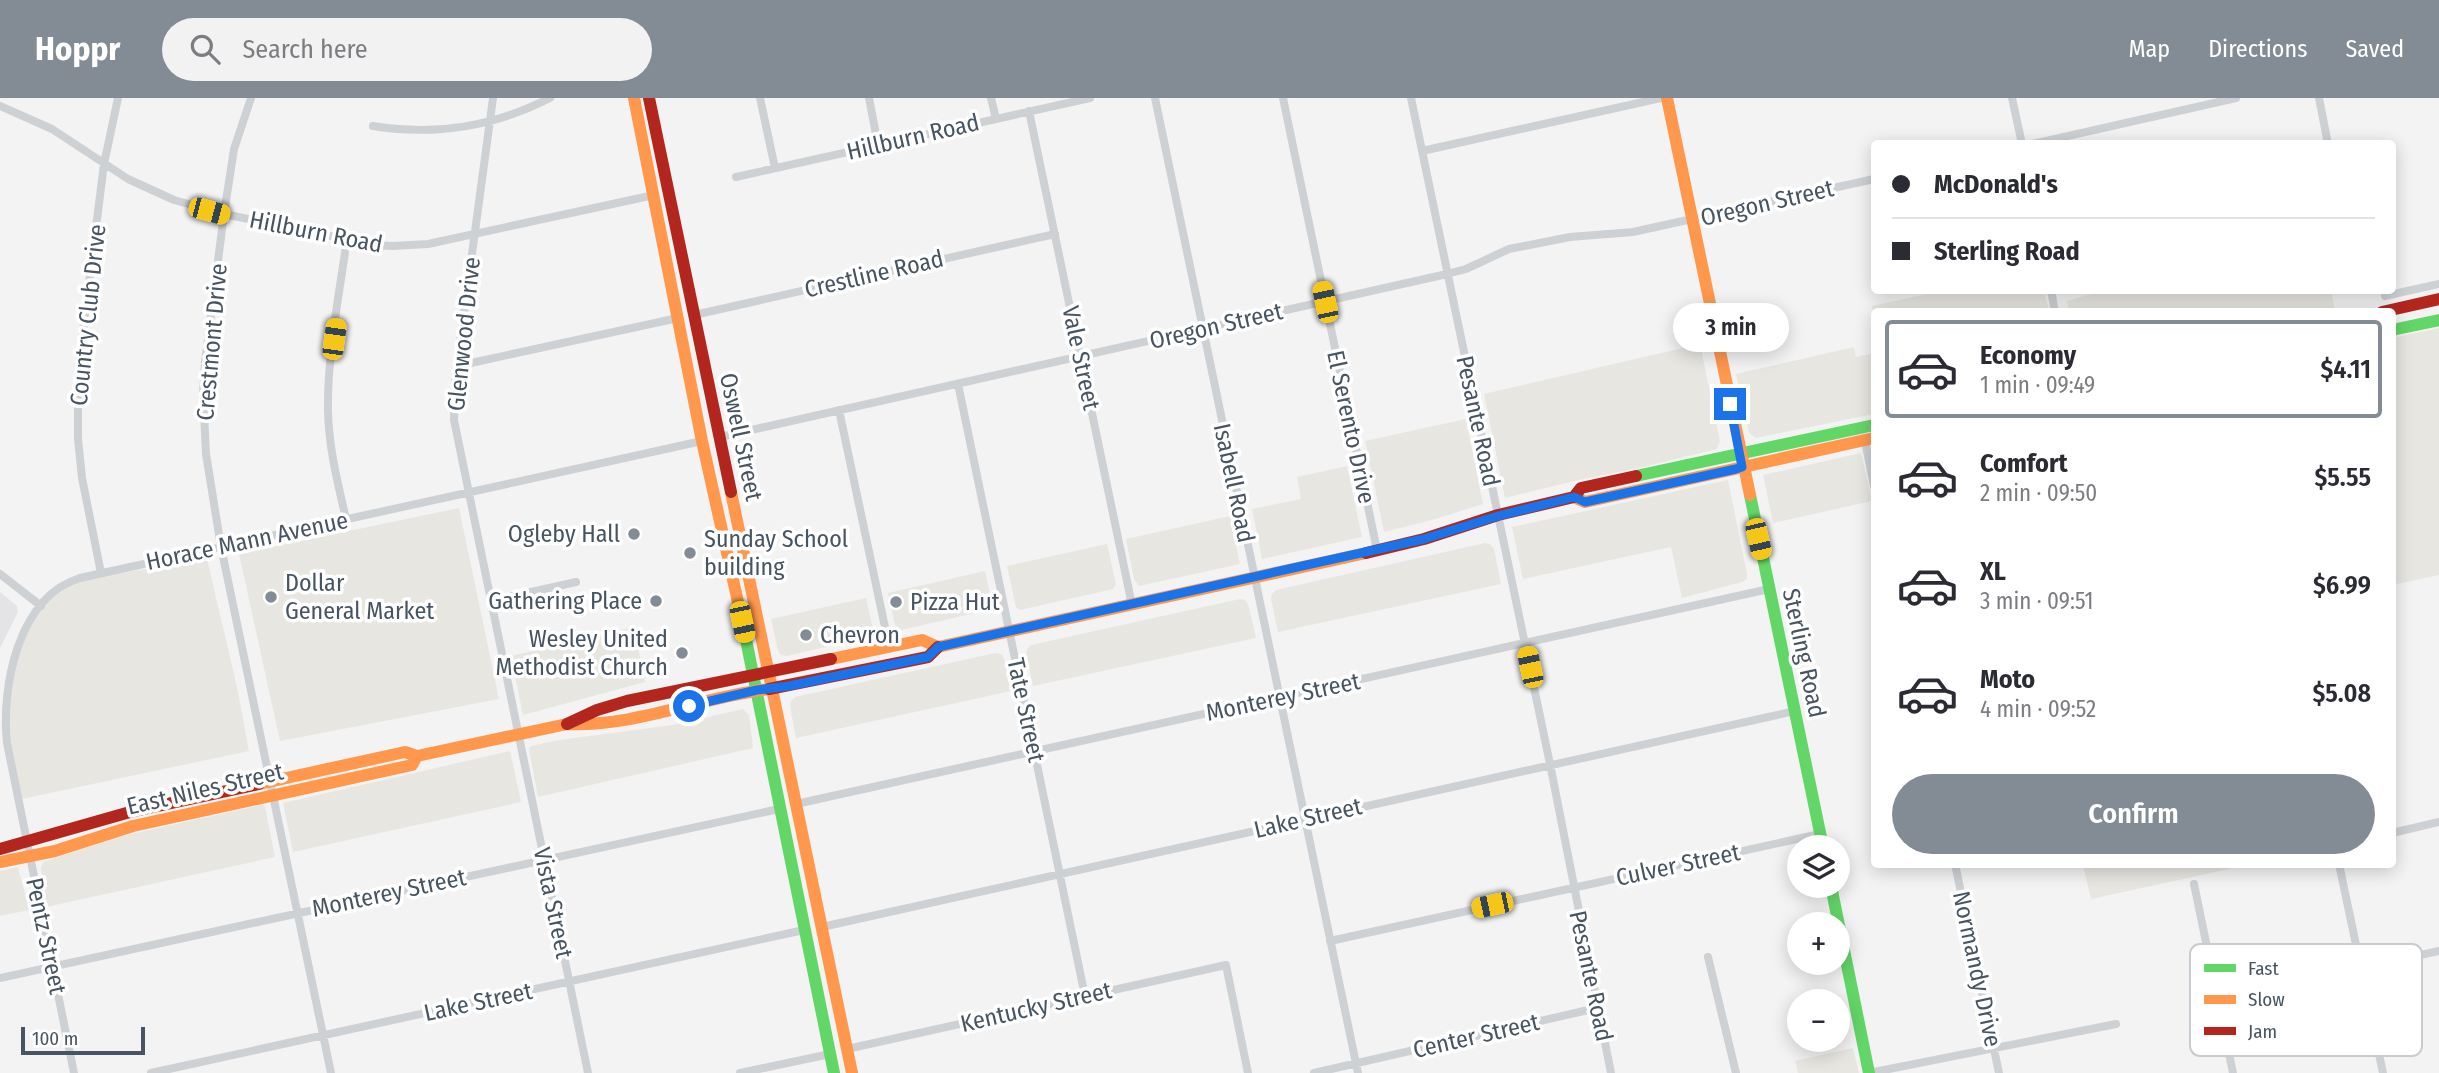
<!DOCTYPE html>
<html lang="en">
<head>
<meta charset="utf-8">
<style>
	:root { --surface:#fff; --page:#f2f2f3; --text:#2b2b33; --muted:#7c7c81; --line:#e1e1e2; --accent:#838c95 }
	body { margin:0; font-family:"Fira Sans Condensed",sans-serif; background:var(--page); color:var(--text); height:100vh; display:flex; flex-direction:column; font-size:26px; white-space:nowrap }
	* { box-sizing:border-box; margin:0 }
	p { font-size:23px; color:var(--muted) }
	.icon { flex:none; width:38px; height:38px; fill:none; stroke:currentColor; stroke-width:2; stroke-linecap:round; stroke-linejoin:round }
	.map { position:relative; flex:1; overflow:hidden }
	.panel { position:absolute; left:1871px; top:210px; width:525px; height:560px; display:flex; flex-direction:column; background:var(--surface); border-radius:7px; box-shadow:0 4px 18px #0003 }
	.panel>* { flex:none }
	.guide { position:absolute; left:1871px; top:42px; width:525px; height:154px; border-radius:7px; box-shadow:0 4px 18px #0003; display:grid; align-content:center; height:154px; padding:0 21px; background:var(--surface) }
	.tools { position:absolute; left:1787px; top:737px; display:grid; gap:14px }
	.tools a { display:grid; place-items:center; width:63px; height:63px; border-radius:50%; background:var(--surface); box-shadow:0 4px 18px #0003; font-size:35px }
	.scale { position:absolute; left:21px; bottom:18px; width:124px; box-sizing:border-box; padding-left:7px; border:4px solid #475562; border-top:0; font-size:19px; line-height:24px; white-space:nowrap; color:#475562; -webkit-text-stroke:5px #fff; paint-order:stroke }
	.end { position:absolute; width:32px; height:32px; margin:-16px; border:9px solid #1a73e8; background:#fff; box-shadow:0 0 0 4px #fff }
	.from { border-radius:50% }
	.bubble { position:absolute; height:49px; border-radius:24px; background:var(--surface); box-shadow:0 4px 18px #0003; font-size:23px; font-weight:600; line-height:49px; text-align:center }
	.car { position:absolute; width:21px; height:42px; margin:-21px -10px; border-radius:9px; box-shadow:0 0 5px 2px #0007; background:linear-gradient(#f5c518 24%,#345 0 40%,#f5c518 0 76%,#345 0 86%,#f5c518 0) }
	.guide b { display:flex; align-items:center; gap:24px; height:66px; font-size:26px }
	.guide b+b { border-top:2px solid var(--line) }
	.guide i { width:18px; height:18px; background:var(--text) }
	ul { padding:12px 0 0; list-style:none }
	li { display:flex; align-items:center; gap:21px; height:98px; margin:0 14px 10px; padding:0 7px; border:4px solid transparent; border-radius:7px }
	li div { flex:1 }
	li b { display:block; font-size:26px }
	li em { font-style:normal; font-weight:600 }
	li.on { border-color:var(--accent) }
	li>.icon { width:63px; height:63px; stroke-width:1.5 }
	.primary-button { display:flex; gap:14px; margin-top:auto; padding:14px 21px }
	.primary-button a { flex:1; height:80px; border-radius:42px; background:var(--accent); color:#fff; font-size:28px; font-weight:600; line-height:80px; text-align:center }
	header { display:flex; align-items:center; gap:42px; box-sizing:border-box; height:98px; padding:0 35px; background:var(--accent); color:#fff }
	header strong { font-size:33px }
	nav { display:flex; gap:38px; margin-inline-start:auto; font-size:24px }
	.search { width:490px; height:63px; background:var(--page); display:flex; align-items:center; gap:18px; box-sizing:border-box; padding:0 24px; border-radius:38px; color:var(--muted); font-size:26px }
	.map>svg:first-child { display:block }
	.commercial { fill:#e7e6e1 }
	.education { fill:#e4e4e6 }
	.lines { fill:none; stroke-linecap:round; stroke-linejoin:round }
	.street { stroke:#ced1d4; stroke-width:8 }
	.fast { stroke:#63d668; stroke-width:12 }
	.slow { stroke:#ff974d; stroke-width:12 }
	.jam { stroke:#b3261e; stroke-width:12 }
	.route { stroke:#1a73e8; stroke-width:9 }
	.poi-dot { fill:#838c95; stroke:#fff; stroke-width:2.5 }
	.labels { text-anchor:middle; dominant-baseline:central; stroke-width:7; stroke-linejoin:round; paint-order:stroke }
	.street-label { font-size:24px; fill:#475562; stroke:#fff }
	.poi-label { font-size:24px; fill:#475562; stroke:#fff; text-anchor:start }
	.key { fill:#fff; stroke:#c8ccd0; stroke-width:2 }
	.key-label { font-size:19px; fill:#475562 }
</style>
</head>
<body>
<header>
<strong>Hoppr</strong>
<div class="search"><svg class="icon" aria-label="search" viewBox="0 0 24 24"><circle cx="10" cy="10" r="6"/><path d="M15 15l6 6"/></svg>Search here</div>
<nav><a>Map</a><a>Directions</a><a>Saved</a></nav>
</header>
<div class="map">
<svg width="2439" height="975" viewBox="0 0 2439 975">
	<rect width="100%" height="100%" fill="#f3f3f3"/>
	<path class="commercial" d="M2044,192L2049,213L1874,214V217L1872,208L1941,193Z
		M2102,193H2331L2335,213H2069L2067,203Z
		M2439,230V477L2392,487V240Z
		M1700,246L1720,343L1717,351L1643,369L1574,383L1505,400L1484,296Z
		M1854,249L1856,259L1874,255V316L1756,340L1749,335L1736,276Z
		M1466,321L1483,406L1432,422L1384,434L1365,343Z
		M1861,355L1872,403L1773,425L1763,377Z
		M1347,368L1362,439L1262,461L1252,411L1301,401L1297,379Z
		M1728,382L1747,476V481L1742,484L1682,500L1671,449L1523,481L1512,429Z
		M459,410L499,601L280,643L239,456Z
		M1230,418L1240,466L1139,488L1134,481L1126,441Z
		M1485,445L1490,446L1494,451L1501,486L1278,534L1271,501L1272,496L1276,492Z
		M1107,446L1116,486L1113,491L1020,512L1016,509L1007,468Z
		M207,461L237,589L249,653L22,701L9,641L10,581L29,530L44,507L67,487L96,479Z
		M985,473L992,505L989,512L901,532L895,527L888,495Z
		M866,500L873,531L870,539L787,558L781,557L778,553L771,521Z
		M1240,501L1245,502L1248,506L1256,540L1033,588L1026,556L1027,551L1031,547Z
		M634,529L645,584L523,617L511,558Z
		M995,555L1001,556L1004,560L1011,593L796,640L790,608L791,603L795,599Z
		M743,611L749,617L753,650L538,699L529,651L531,648L559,642L673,627Z
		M510,653L521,704L293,754L283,705Z
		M262,707L265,709L275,759L46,809L41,770L43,764L122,738Z
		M2083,767V766L2248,767L2091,801Z
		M18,769L29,812L0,818V773Z
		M1853,950L1859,975H1798L1795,963Z"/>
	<path class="education" d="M0,494L17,508L18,514L0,550Z"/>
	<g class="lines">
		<path class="street" d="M251,0L234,51L224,116L205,264L203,295L206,356L221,449L331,975
			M493,0L455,282L454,322L588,975
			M760,0L775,70
			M869,0L878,47
			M991,0L996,21
			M1155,0L1358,975
			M1283,0L1377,452
			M1411,0L1550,666L1611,975
			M2012,0L2022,46
			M2319,0L2328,46
			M0,8L52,31L128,81L174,102L224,116L374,147L393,148L428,146L654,97
			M1029,13L1132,507
			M373,28C436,38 493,29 550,0
			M2032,46L2236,0
			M1422,53L1661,0
			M736,79L1090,0
			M2051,192L2055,214
			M2385,198L2439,186
			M694,217L1055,136
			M457,268L678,220
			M958,286L1085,898
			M839,312L889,548
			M720,339L1447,176L1466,171L1509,151L1570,139L1633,134L1874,81
			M1865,343L1874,388
			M346,421C338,386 329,351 328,314C327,257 339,198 347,141
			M101,475L82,380L78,341V272L104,66L118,0
			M0,476L41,508
			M491,503L576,484
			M796,706L1769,491
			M2392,735L2439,724
			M1955,766L1999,975
			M2339,766L2383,975
			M2194,786L2233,975
			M822,829L1795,613
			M1330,843L1820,736
			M1708,859L1736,975
			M2361,870L2439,853
			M0,880L779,711
			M847,951L1226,867L1248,975
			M74,975L7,645C1,589 18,499 80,480L702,343
			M151,975L804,832
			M740,975L830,956
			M1314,975L1597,910
			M1869,975L2116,926"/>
		<path class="fast" d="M2392,232L2439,222
			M1636,378L1874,327
			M1750,397L1823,749
			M742,522L834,975
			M1831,788L1869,975"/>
		<path class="slow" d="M634,0L702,343L742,522
			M1667,0L1750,397
			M731,394L852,975
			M1574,399L1585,404L1874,340
			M831,561L922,542L938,549L1366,455
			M259,686L405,654L417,658L567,626C636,629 701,599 769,591
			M0,764L55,753L133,728L412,667L417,658"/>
		<path class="jam" d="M649,0L731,394
			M2382,214L2439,201
			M1366,455L1424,441L1498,417L1574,399L1581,390L1636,378
			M769,591L928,559L938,549
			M567,626L597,612L627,603L831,561
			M0,751L130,714L259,686"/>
	</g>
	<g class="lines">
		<path class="route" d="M689,608L757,592L789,588L928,559L938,549L1424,441L1498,418L1574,399L1585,404L1736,371L1742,369L1730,306"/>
	</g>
	<g class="poi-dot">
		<circle cx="634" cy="436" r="7"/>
		<circle cx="690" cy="455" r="7"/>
		<circle cx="271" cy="499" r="7"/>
		<circle cx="656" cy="503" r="7"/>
		<circle cx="896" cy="504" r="7"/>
		<circle cx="806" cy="537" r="7"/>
		<circle cx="682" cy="555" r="7"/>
	</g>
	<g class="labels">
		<g class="street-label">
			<text transform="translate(913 39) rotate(-13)">Hillburn Road</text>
			<text transform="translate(1767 105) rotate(-13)">Oregon Street</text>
			<text transform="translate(316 134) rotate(11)">Hillburn Road</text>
			<text transform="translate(874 176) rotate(-13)">Crestline Road</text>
			<text transform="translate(88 217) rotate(-84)">Country Club Drive</text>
			<text transform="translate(1216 228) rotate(-13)">Oregon Street</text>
			<text transform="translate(464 236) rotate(-84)">Glenwood Drive</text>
			<text transform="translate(212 244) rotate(-85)">Crestmont Drive</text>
			<text transform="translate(1081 260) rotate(78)">Vale Street</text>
			<text transform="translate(1478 323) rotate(78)">Pesante Road</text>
			<text transform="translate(1351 329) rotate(78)">El Serento Drive</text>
			<text transform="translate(741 339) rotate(78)">Oswell Street</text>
			<text transform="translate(1234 385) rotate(78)">Isabell Road</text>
			<text transform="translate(247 443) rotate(-12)">Horace Mann Avenue</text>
			<text transform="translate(1804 555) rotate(78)">Sterling Road</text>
			<text transform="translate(1283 599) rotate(-12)">Monterey Street</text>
			<text transform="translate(1026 612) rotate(78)">Tate Street</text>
			<text transform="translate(205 691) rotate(-13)">East Niles Street</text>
			<text transform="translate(1308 720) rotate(-13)">Lake Street</text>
			<text transform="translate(1678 767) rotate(-12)">Culver Street</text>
			<text transform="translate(389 795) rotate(-12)">Monterey Street</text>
			<text transform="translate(553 805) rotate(78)">Vista Street</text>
			<text transform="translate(46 838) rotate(78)">Pentz Street</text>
			<text transform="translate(1977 871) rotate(78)">Normandy Drive</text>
			<text transform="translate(1591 878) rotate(78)">Pesante Road</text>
			<text transform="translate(478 904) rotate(-12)">Lake Street</text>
			<text transform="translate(1036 909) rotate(-13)">Kentucky Street</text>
			<text transform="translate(1476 938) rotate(-13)">Center Street</text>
		</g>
		<g class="poi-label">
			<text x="620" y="436" text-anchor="end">Ogleby Hall</text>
			<text x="704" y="441">Sunday School<tspan x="704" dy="28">building</tspan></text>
			<text x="285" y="485">Dollar<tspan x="285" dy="28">General Market</tspan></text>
			<text x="642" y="503" text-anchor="end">Gathering Place</text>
			<text x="910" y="504">Pizza Hut</text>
			<text x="820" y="537">Chevron</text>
			<text x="668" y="541" text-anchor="end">Wesley United<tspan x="668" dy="28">Methodist Church</tspan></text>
		</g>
	</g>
	<rect x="2190" y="846" width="232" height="112" rx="10" class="key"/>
	<rect x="2204" y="866" width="32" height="8" fill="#63d668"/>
	<rect x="2204" y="897" width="32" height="9" fill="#ff974d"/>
	<rect x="2204" y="929" width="32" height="8" fill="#b3261e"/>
	<g class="key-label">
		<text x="2248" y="877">Fast</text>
		<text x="2248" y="908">Slow</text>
		<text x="2248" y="940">Jam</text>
	</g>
</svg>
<div class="tools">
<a><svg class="icon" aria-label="layers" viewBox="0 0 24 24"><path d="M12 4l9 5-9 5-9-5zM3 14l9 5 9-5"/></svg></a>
<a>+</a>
<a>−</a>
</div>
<div class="scale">100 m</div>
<i class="end from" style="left:689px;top:608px"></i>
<i class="end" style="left:1730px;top:306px"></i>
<div class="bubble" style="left:1673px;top:205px;width:116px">3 min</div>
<i class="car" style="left:209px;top:113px;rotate:105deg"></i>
<i class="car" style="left:1325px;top:204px;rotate:348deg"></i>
<i class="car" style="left:334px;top:241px;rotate:8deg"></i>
<i class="car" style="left:1758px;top:441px;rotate:167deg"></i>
<i class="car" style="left:742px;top:524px;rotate:168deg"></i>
<i class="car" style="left:1530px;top:569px;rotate:348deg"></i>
<i class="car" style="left:1492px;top:807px;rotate:258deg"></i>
<div class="guide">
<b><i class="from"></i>McDonald's</b>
<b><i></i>Sterling Road</b>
</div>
<section class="panel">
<ul>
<li class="on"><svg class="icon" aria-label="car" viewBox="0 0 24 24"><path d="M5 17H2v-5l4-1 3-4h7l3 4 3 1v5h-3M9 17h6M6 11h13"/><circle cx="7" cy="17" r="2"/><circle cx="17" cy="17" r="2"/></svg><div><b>Economy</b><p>1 min · 09:49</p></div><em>$4.11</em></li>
<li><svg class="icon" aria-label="car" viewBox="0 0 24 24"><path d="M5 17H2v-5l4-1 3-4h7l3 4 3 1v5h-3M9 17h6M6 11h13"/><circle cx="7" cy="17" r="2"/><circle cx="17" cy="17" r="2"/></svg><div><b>Comfort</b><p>2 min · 09:50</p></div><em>$5.55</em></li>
<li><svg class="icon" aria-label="car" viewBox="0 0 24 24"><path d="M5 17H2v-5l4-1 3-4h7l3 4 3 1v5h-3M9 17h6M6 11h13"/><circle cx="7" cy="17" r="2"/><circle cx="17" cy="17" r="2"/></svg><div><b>XL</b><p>3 min · 09:51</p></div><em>$6.99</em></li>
<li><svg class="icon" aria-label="car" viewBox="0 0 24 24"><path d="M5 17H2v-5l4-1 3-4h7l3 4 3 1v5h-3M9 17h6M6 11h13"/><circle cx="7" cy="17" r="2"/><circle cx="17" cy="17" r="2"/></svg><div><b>Moto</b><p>4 min · 09:52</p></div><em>$5.08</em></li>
</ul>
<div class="primary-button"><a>Confirm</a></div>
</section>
</div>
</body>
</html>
